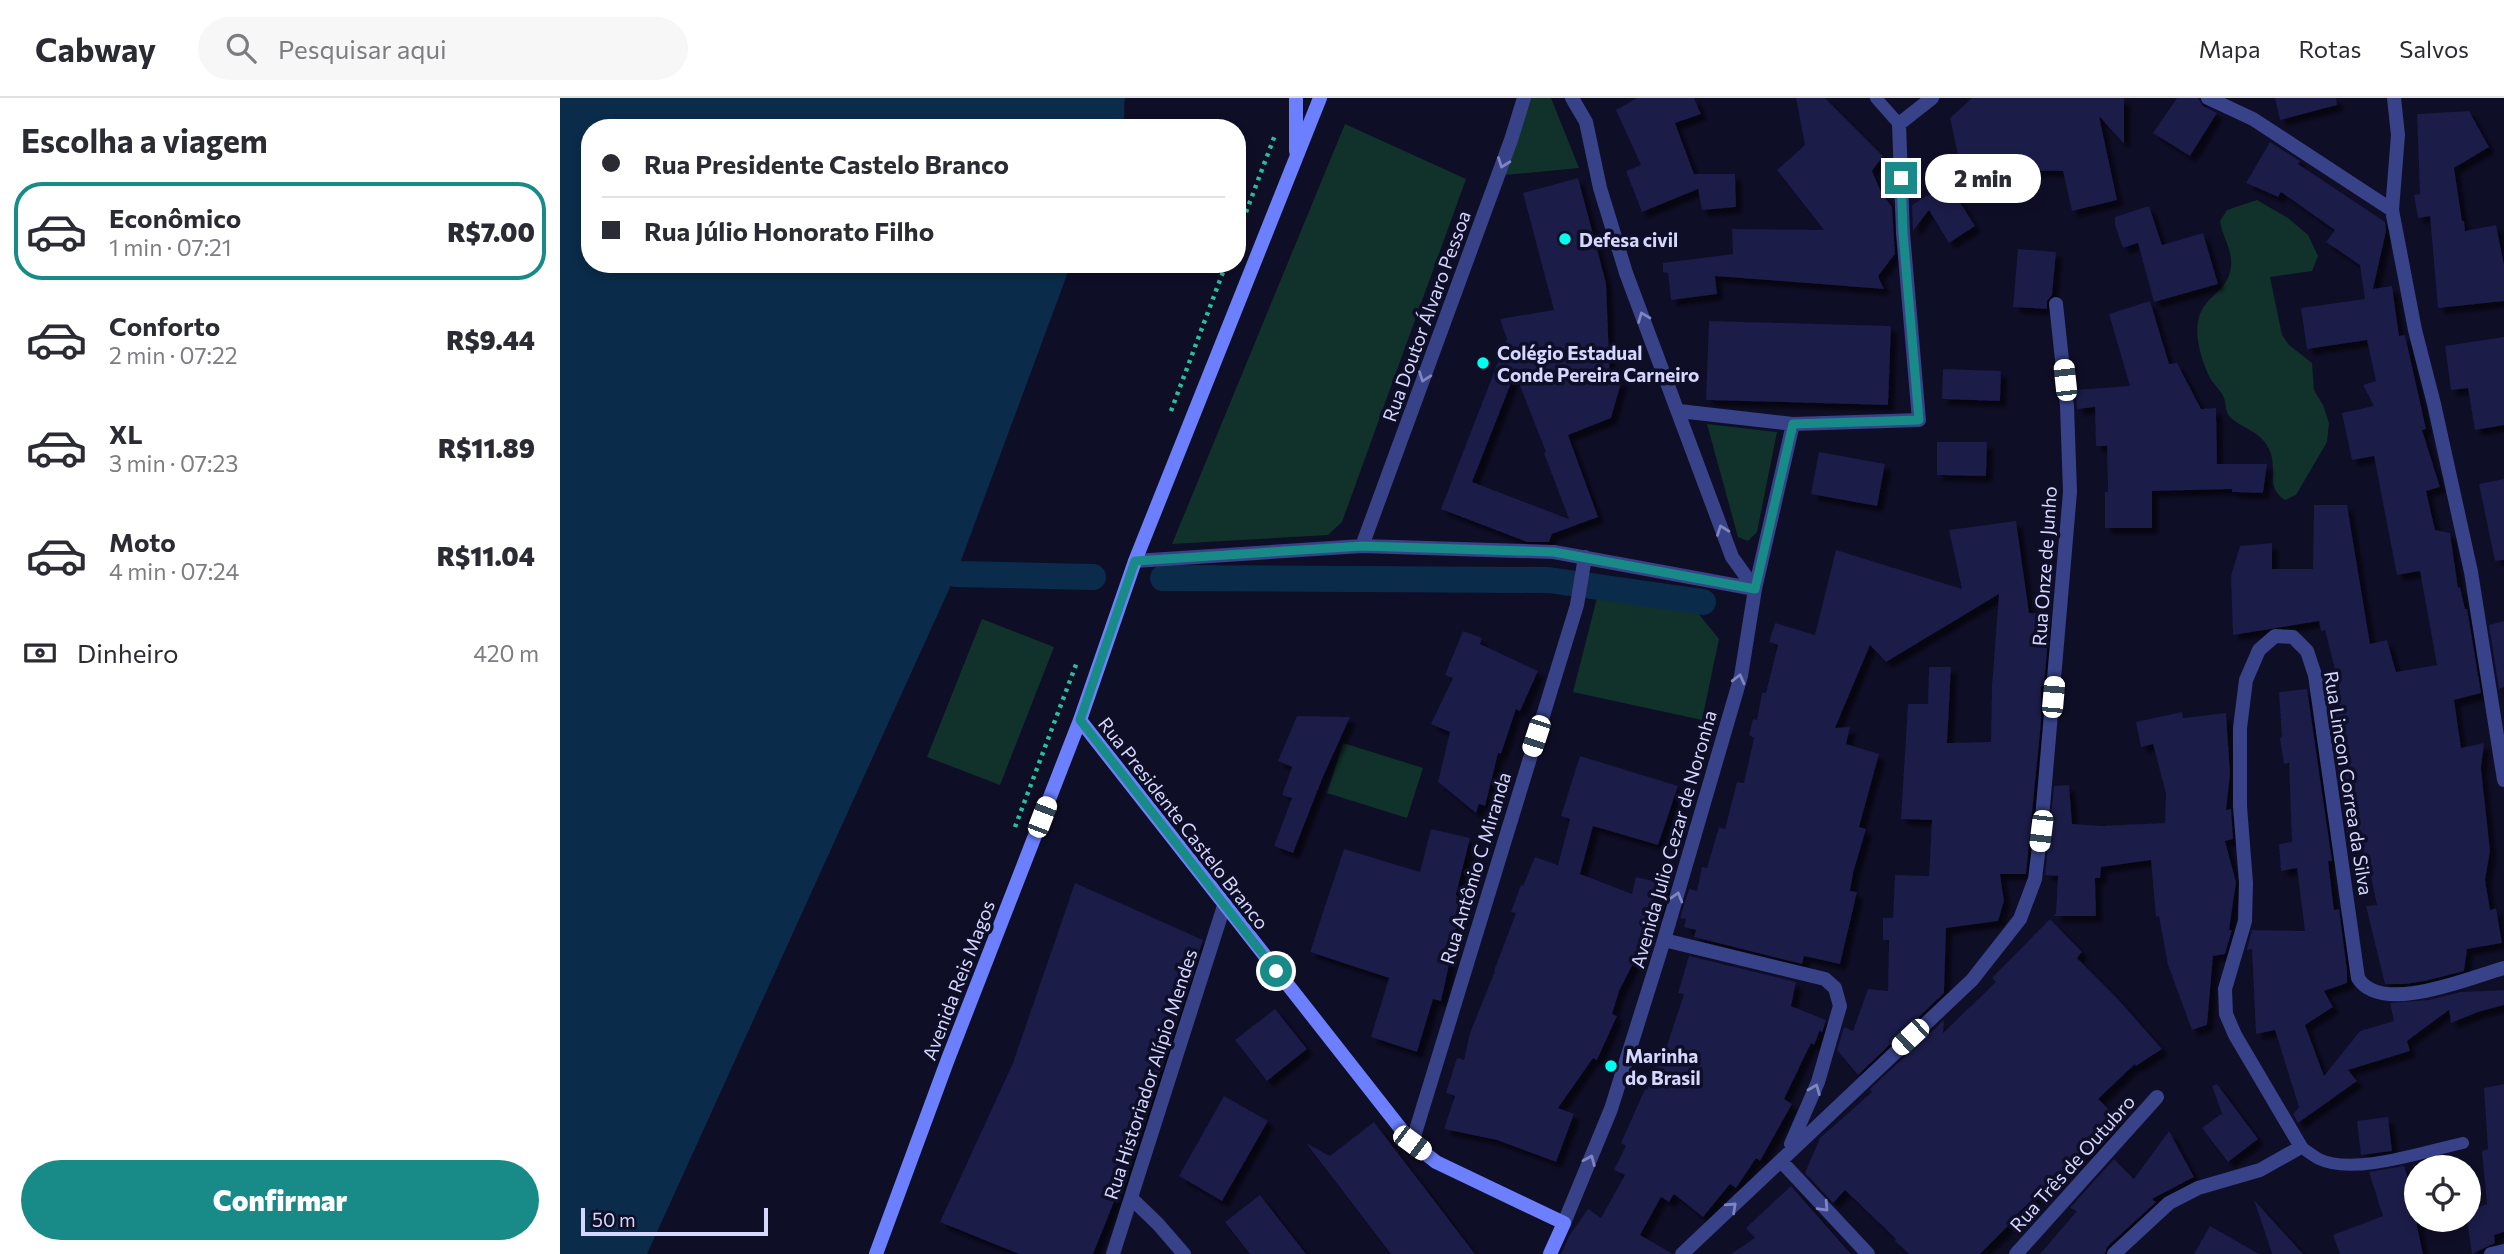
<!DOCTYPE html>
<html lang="pt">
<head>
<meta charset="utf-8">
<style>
	:root { --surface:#fff; --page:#f7f7f7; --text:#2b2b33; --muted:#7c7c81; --line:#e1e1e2; --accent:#188a88 }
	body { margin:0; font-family:Commissioner,sans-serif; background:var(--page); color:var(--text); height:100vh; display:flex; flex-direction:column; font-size:26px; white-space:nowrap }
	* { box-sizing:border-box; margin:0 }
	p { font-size:23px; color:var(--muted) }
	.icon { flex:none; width:38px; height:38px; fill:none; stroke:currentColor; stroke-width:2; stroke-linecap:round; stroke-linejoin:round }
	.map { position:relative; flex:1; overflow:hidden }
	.sheet { display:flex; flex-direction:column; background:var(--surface); width:560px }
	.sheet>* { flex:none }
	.guide { position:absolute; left:21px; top:21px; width:665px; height:154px; border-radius:28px; box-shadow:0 4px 10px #0003; display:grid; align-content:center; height:154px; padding:0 21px; background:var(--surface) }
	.buttons { position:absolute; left:1844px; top:1057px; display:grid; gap:14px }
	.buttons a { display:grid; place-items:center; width:77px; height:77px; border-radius:50%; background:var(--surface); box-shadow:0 4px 10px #0003; font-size:35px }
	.scale { position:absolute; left:21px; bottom:18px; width:187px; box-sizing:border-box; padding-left:7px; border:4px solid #d5d7ff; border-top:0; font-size:19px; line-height:24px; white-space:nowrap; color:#d5d7ff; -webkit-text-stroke:5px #0f0e27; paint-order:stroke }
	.end { position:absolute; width:32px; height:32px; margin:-16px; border:9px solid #188a88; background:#fff; box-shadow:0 0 0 4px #fff }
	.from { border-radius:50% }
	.bubble { position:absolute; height:49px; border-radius:24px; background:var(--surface); box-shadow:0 4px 10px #0003; font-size:23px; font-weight:800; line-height:49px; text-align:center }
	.car { position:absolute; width:21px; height:42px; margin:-21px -10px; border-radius:9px; box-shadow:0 0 5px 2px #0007; background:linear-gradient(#fff 24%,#345 0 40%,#fff 0 76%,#345 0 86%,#fff 0) }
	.guide b { display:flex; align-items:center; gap:24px; height:66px; font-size:26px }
	.guide b+b { border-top:2px solid var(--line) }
	.guide i { width:18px; height:18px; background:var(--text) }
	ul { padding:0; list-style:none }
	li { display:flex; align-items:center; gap:21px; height:98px; margin:0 14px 10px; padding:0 7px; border:4px solid transparent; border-radius:28px }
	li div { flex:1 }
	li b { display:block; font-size:26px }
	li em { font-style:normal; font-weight:800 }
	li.active { border-color:var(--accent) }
	li>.icon { width:63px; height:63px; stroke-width:1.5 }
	h2 { padding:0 21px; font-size:32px; line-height:84px }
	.pay { display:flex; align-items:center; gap:18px; height:77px; padding:0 21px; font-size:26px }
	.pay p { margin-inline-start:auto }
	.button { display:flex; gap:14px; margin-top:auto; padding:14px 21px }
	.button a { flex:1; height:80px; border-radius:42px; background:var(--accent); color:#fff; font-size:28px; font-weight:800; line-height:80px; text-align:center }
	header { display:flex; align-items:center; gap:42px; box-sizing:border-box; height:98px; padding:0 35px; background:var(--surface); border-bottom:2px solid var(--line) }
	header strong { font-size:33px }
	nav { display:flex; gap:38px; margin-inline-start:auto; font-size:24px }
	.search { width:490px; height:63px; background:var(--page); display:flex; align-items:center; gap:18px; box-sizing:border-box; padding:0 24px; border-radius:38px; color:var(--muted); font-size:26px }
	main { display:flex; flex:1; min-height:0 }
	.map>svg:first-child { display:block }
	.green { fill:#11312b }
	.water { fill:#0a2c4a }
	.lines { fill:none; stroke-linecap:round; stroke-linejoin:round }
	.canal { stroke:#0a2c4a; stroke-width:26 }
	.building { fill:#1c1a49; fill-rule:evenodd; filter:url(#shadow) }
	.path { stroke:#2bbd9c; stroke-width:4.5; stroke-dasharray:3.5 5; stroke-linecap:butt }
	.lane { stroke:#384288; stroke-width:12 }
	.street { stroke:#384288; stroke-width:14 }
	.secondary { stroke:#6c80ff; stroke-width:14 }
	.oneway { stroke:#7f85be }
	.route { stroke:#188a88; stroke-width:9 }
	.poi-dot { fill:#01ffef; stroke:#0f0e27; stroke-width:2.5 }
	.labels { text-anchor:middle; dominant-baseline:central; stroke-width:7; stroke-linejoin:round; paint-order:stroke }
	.poi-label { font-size:19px; font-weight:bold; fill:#d5d7ff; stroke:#0f0e27; text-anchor:start }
	.street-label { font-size:19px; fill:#d5d7ff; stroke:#0f0e27 }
</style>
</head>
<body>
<header>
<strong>Cabway</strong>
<div class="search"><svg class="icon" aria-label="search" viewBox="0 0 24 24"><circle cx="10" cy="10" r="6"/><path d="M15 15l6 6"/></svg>Pesquisar aqui</div>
<nav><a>Mapa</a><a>Rotas</a><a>Salvos</a></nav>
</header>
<main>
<section class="sheet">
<h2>Escolha a viagem</h2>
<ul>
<li class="active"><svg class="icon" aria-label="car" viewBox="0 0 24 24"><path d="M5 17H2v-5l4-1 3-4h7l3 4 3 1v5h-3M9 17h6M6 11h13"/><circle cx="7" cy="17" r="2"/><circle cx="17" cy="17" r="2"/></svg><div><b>Econômico</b><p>1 min · 07:21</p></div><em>R$7.00</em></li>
<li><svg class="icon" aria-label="car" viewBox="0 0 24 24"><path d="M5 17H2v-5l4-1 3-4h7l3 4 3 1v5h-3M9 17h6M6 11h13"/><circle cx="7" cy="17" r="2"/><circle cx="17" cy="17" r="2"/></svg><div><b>Conforto</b><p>2 min · 07:22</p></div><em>R$9.44</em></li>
<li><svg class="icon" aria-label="car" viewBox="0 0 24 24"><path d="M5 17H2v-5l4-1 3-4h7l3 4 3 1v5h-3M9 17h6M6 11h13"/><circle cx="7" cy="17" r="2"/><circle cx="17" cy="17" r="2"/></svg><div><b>XL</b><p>3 min · 07:23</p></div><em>R$11.89</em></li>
<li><svg class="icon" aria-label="car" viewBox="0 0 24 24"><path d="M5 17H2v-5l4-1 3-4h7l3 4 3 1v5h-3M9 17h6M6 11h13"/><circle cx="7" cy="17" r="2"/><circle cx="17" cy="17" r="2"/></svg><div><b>Moto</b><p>4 min · 07:24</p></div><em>R$11.04</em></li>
</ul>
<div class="pay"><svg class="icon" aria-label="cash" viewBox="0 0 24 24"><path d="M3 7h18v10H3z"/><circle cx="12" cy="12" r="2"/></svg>Dinheiro<p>420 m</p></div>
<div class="button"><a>Confirmar</a></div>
</section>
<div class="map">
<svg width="1944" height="1156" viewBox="0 0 1944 1156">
	<defs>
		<filter id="shadow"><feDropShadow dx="6" dy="6" stdDeviation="2" flood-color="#0009"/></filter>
	</defs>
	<rect width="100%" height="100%" fill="#0f0e27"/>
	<path class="green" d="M971,0H991L1019,70L944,77Z
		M785,26L906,81L782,424L768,437L612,446Z
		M1697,102L1728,120L1748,137L1758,158L1752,173L1710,179L1722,237L1729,247L1752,265L1754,292L1763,307L1769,325L1767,344L1736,397L1725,402C1703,388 1720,371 1708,349C1699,333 1684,331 1671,320C1664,313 1667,308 1664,300C1661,292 1653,286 1649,278C1640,259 1630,226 1645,207C1654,195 1666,190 1670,174C1675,154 1663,142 1660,123L1667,112Z
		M1147,326L1217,334L1197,434L1188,443L1178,439Z
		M1038,496L1138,515L1159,541L1142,622L1013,594Z
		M422,521L494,549L440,687L367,659Z
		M783,645L863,670L847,720L767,695Z"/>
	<path class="water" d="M0,0H565C563,12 566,18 562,30H30V166H511L396,476L87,1156H0Z"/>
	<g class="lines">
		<path class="canal" d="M396,476L533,479
			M603,480L989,482L1143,504"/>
	</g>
	<path class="building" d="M1077,0H1134L1141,16L1115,25L1134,76H1175L1176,109L1142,112L1138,91L1082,114L1066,73L1081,67L1056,12Z
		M1236,0H1265L1323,58L1312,73L1321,94L1332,109L1335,156L1318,178L1324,191L1155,178L1157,196L1111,202L1108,175L1103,174V165L1173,156L1172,131L1264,132L1217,72L1245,47Z
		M1412,0H1564V46L1539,18L1557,102L1512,113L1503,73L1401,71L1390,20Z
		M1617,0H1638L1643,8L1657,15L1630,58L1593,35Z
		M1715,0H1776L1777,7L1720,22Z
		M1909,13L1929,49L1894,70L1902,123H1904L1905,133L1936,127L1944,167V203L1878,210L1870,118L1858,120L1854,97L1860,96L1857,16Z
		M1710,44L1740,63L1738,66L1825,124L1826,133L1813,191L1832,188L1839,238L1845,237L1866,331L1862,332L1880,389L1866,393L1875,432L1890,435L1898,490L1900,489L1905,511H1907L1921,595L1894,602L1901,650L1924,645L1921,670L1930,753L1925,782L1930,812L1936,810L1942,845L1907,851L1904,873L1865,883L1845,886H1825L1806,808L1817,807L1806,755L1794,758L1793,755H1790L1766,588L1779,587L1765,532L1761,533L1759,523L1673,537L1671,478L1680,448L1712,445V471H1753L1754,407H1787L1810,546L1827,542L1836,574L1877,567L1860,473L1837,477L1814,358L1792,362L1782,315L1814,308L1803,287L1816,283L1807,242L1747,251L1741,210L1805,201L1800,167L1766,144L1775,132L1721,94L1718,99L1686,85Z
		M1018,80L1046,185L1050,285L1062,281L1051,320L1008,337L1038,419L992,436L989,444H967L881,411L947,241L940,221L994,212L963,95ZM955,275L986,354L984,355L1009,421L912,384Z
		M1388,85L1415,128L1389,145L1369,112L1353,133L1352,107Z
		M1589,108L1602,147L1643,135L1658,186L1594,204L1578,145L1563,150L1555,127V119Z
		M1458,151L1496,154L1492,197L1487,203V211L1453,209Z
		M1590,203L1609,266L1617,265L1641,311L1656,310L1657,366H1707L1703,395L1672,394V391L1592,393V430H1545V394H1548L1547,348H1536L1535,309L1517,311L1515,292L1570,288L1549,216Z
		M1149,223L1331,228L1328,307L1146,302Z
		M1944,239V327L1915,332L1908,290L1891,292L1885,248Z
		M1383,271L1441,273L1440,303L1382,301Z
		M1377,344H1427L1426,378L1377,377Z
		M1259,354L1325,366L1317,408L1251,396Z
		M1944,381V462L1935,463L1919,386Z
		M1456,423L1469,515L1490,516L1484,588H1481V624L1466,776H1440L1444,803L1438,823L1386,830L1384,895L1298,977L1277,952L1284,929L1293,933L1308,891L1328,893L1329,842H1323V820H1333L1335,777L1369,778L1372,722L1341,721L1348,606H1368L1369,569H1391L1387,645L1431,644L1432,588L1439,496L1326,564L1310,547L1275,630L1290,629L1286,646L1319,656L1299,729L1306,731L1293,775L1290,793L1297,794L1280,866L1244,858L1242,866L1134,839L1136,832L1124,829L1126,821L1120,820L1129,791L1137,793L1142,769L1147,770L1159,729L1165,731L1177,684L1184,685L1194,640L1189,637L1193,621L1197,622L1202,595H1206L1218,547L1209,544L1215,525L1255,537L1276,452L1402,491L1389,432Z
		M1944,523V589L1939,591L1929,527Z
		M903,533L922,540L920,546L978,573L960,613L956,611L941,656L938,655L925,708L919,706L916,715L878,684L890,634L871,626L893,580L885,577Z
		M1747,591L1772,763H1768L1774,812L1779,811L1787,872V885L1764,893L1773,909L1745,927L1764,978L1800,933L1834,923L1830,905L1869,902L1901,894L1944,892V907L1918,914L1891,925L1889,912L1847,943L1850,953L1788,972L1797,983L1738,1025L1733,1016L1739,1009L1715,932L1696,936L1692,851L1687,852L1692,832L1745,833L1737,770L1721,773L1719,746L1732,744L1729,665L1724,666L1720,640L1722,639L1719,594Z
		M1622,614L1623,620L1666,615L1670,676L1666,712L1671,711L1673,741L1665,743L1676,784L1669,832H1672L1665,856L1653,858L1647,927L1632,932L1608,867L1599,818L1596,819L1591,762L1541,769L1540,780H1535L1536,818H1493L1496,815L1498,778L1485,777L1494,688L1509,687L1512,726L1541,728L1605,725L1606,695L1593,646L1581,649L1576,624Z
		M737,618L790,619L762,681L733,755L714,748L732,700L722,697L732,669L718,663Z
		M1020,658L1118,688L1098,747L1033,728L1020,776L1072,796L1076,779L1110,787L1102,815L1089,812L1078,856L1059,893L1052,916L1057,918L1037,962L1033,960L998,1010L1014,1016L996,1064L937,1042L884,1031L895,998L886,995L897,960L904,962L910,935L935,873H934L956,815L951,814L961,787L963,788L975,759L998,767L1010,721L1001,718Z
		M871,731L910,740L896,796L904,815L885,852L892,853L881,903L873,901L857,954L811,939L829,880L750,854L784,751L860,774Z
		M515,785L643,842L576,1049L533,1156H459L380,1124L453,965Z
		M1490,821L1522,854L1517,860L1557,900L1602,951L1576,968L1575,966L1538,1001L1562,1024L1531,1058L1525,1052L1453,1120L1455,1121L1420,1156H1349L1335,1143L1336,1141L1285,1092L1273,1105L1245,1075L1260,1040L1312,994L1310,991L1384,922L1383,935L1436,884L1432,880Z
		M1129,858L1236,884L1231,908L1266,922L1262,935L1260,932L1254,947L1251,945L1224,1001L1232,1006L1200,1063L1196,1060L1176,1090L1170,1086L1143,1119L1114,1096L1109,1104L1101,1099L1080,1137L1113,1156H1001L1009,1138L1028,1111L1041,1120L1065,1077L1054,1072L1066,1048L1061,1045L1085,991L1087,992L1099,958L1103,960L1124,896L1118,895Z
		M715,911L747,951L707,983L675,942Z
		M1657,986L1698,1041L1668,1064L1642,1030L1661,1016L1663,1018L1652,988Z
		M1944,986V1134L1934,1137L1935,1145L1912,1156L1907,1122H1909V1113L1927,1106L1922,1053L1928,1051L1924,990Z
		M664,998L708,1023L662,1103L619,1078Z
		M1828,1019L1832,1053L1801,1057L1797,1023Z
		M814,1024L915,1156H831L746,1045L770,1058Z
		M1609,1033L1634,1079L1592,1101L1596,1104L1547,1149L1545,1156H1480L1517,1113L1510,1110L1554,1061L1574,1081Z
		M1844,1068L1857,1109V1128L1863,1156H1780L1773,1137L1823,1118L1809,1074Z
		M1231,1088L1291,1156H1171L1195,1140L1186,1130Z
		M700,1097L746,1156H690L665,1124Z
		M1694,1102L1743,1156H1712Z
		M1650,1128L1699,1156H1634Z"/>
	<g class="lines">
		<path class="path" d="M677,138L715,37
			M611,313L666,166
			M455,729L517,564"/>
		<path class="lane" d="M1316,0L1339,26
			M1741,1049C1747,1053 1753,1058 1759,1061C1793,1078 1866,1053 1903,1045"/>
		<path class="street" d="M1012,0L1026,24L1040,90L1066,175L1172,459L1195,491
			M1648,0L1693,21L1832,112
			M1834,0L1838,37L1832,112L1855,232L1874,306L1911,474L1944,682
			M1119,313L1233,326L1359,322L1343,135L1339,26L1372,0
			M802,448L951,42L964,0
			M575,463L802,448L994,454L1195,491
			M1104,842L1265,881L1275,890L1280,908L1258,984L1231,1046
			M852,1045L1017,507L1025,459
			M1221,1063L1308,1156
			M571,1100L598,1126L624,1156
			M1004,1125L1051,1011L1104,842L1181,578L1195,491L1233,326
			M553,1156L664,808
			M1122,1156L1412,882L1460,821L1475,781L1481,732L1510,394L1507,308L1496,206
			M1456,1156L1597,999
			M1554,1156L1609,1105L1638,1090L1700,1072L1741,1049L1675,937L1666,916L1665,891L1685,823L1686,785L1680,708V630L1686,582L1699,552L1715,538L1733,539L1747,553L1755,577L1798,880C1821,918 1911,879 1944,870
			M1931,1156L1944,1153"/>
		<path class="secondary" d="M736,0V53
			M520,622L852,1045L876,1064L1004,1125L990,1156
			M316,1156L388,961L520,622L575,463L760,0"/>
	</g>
	<defs><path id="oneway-chevron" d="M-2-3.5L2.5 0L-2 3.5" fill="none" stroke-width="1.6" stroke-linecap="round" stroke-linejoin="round" transform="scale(1.75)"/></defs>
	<g class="oneway">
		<use href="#oneway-chevron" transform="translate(943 65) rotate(110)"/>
		<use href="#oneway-chevron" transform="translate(1083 219) rotate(-111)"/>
		<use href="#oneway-chevron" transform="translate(864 279) rotate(110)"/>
		<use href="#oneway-chevron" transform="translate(1162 432) rotate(-110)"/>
		<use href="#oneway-chevron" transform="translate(1179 581) rotate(-76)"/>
		<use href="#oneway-chevron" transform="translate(1117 799) rotate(-74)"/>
		<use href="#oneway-chevron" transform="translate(1255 991) rotate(-68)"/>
		<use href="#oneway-chevron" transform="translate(1030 1062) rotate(-67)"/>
		<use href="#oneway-chevron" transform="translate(1172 1109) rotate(-43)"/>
		<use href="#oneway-chevron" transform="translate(1264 1109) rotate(47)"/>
	</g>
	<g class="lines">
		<path class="route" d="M716,873L520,622L575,463L802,448L994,454L1195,491L1233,326L1359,322L1343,135L1341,80"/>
	</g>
	<g class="poi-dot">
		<circle cx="1005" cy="141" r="7"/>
		<circle cx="923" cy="265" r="7"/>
		<circle cx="1051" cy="968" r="7"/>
	</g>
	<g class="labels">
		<g class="poi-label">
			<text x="1019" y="141">Defesa civil</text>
			<text x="937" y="254">Colégio Estadual<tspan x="937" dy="22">Conde Pereira Carneiro</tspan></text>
			<text x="1065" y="957">Marinha<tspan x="1065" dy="22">do Brasil</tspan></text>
		</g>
		<g class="street-label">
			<text transform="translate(866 218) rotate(-70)">Rua Doutor Álvaro Pessoa</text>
			<text transform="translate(1484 468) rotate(-86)">Rua Onze de Junho</text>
			<text transform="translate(1789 685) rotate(81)">Rua Lincon Correa da Silva</text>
			<text transform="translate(624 725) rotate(52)">Rua Presidente Castelo Branco</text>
			<text transform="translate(1113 741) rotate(-74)">Avenida Julio Cezar de Noronha</text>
			<text transform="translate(915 770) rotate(-73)">Rua Antônio C Miranda</text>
			<text transform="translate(398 882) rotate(-69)">Avenida Reis Magos</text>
			<text transform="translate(590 976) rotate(-72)">Rua Historiador Alípio Mendes</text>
			<text transform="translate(1512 1065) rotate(-48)">Rua Três de Outubro</text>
		</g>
	</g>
</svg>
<div class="buttons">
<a><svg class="icon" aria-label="locate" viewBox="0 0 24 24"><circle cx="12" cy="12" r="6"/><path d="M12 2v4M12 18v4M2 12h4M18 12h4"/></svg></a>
</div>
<div class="scale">50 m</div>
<i class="end from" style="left:716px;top:873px"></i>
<i class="end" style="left:1341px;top:80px"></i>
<div class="bubble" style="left:1365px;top:56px;width:116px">2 min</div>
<i class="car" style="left:1505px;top:282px;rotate:354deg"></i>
<i class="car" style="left:1493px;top:599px;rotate:5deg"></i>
<i class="car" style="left:976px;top:638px;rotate:198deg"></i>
<i class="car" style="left:482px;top:719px;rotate:21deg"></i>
<i class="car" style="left:1481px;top:733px;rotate:187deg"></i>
<i class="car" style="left:1350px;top:939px;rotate:227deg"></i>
<i class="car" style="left:852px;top:1045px;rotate:127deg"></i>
<div class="guide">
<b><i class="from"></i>Rua Presidente Castelo Branco</b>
<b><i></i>Rua Júlio Honorato Filho</b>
</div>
</div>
</main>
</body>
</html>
